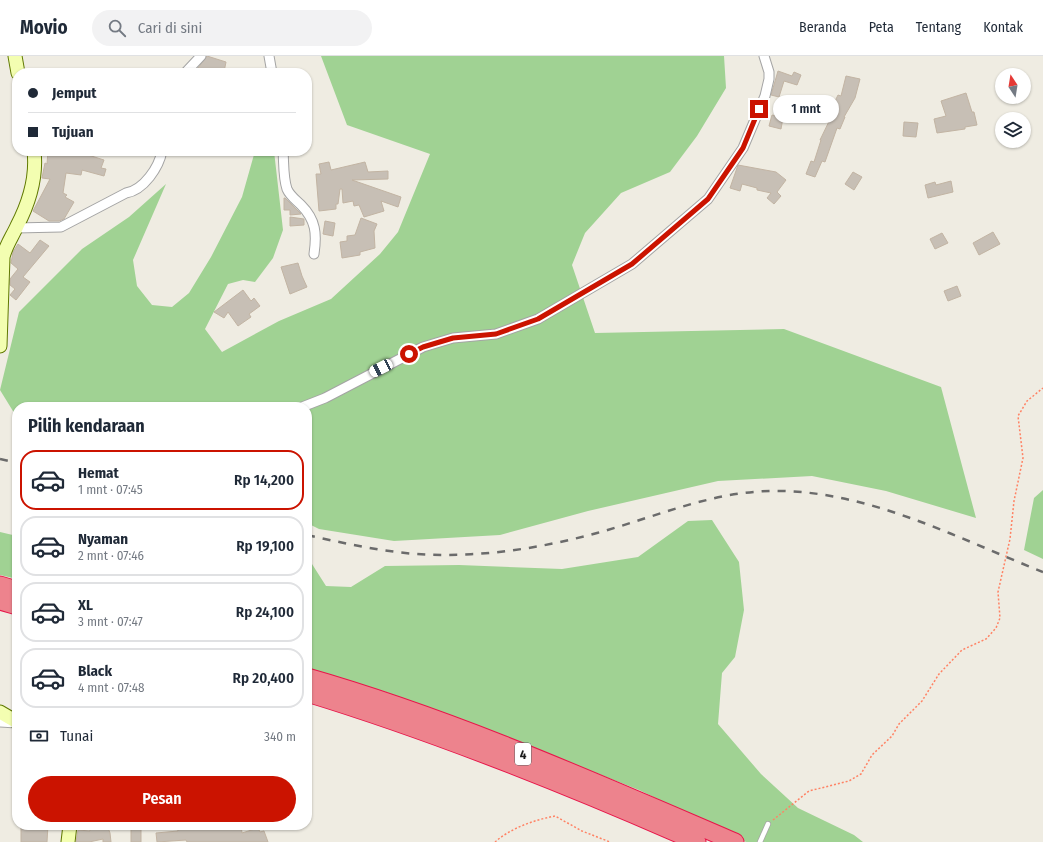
<!DOCTYPE html>
<html lang="id">
<head>
<meta charset="utf-8">
<style>
	:root { --surface:#fff; --page:#f2f2f3; --text:#1f2937; --muted:#747a83; --line:#e0e1e3; --accent:#cb1300 }
	body { margin:0; font-family:"Fira Sans Condensed",sans-serif; background:var(--page); color:var(--text); height:100vh; display:flex; flex-direction:column; font-size:15px; white-space:nowrap }
	* { box-sizing:border-box; margin:0 }
	p { font-size:13px; color:var(--muted) }
	.icon { flex:none; width:22px; height:22px; fill:none; stroke:currentColor; stroke-width:2; stroke-linecap:round; stroke-linejoin:round }
	.map { position:relative; flex:1; overflow:hidden }
	.panel { position:absolute; left:12px; top:346px; width:300px; height:428px; display:flex; flex-direction:column; background:var(--surface); border-radius:16px; box-shadow:0 1px 3px #0004 }
	.panel>* { flex:none }
	.guide { position:absolute; left:12px; top:12px; width:300px; height:88px; border-radius:16px; box-shadow:0 1px 3px #0004; display:grid; align-content:center; height:88px; padding:0 16px; background:var(--surface) }
	.needle { width:26px; rotate:348deg }
	.tools { position:absolute; left:995px; top:12px; display:grid; gap:8px }
	.tools a { display:grid; place-items:center; width:36px; height:36px; border-radius:50%; background:var(--surface); box-shadow:0 1px 3px #0004; font-size:20px }
	.end { position:absolute; width:18px; height:18px; margin:-9px; border:5px solid #cb1300; background:#fff; box-shadow:0 0 0 2px #fff }
	.from { border-radius:50% }
	.bubble { position:absolute; height:28px; border-radius:14px; background:var(--surface); box-shadow:0 1px 3px #0004; font-size:13px; font-weight:600; line-height:28px; text-align:center }
	.car { position:absolute; width:12px; height:24px; margin:-12px -6px; border-radius:5px; box-shadow:0 0 3px 1px #0007; background:linear-gradient(#fff 24%,#345 0 40%,#fff 0 76%,#345 0 86%,#fff 0) }
	.guide b { display:flex; align-items:center; gap:14px; height:38px; font-size:15px }
	.guide b+b { border-top:1px solid var(--line) }
	.guide i { width:10px; height:10px; background:var(--text) }
	ul { padding:0; list-style:none }
	li { display:flex; align-items:center; gap:12px; height:60px; margin:0 8px 6px; padding:0 8px; border:2px solid var(--line); border-radius:16px }
	li div { flex:1 }
	li b { display:block; font-size:15px }
	li em { font-style:normal; font-weight:600 }
	li.on { border-color:var(--accent) }
	li>.icon { width:36px; height:36px; stroke-width:1.5 }
	h2 { padding:0 16px; font-size:18px; line-height:48px }
	.pay { display:flex; align-items:center; gap:10px; height:44px; padding:0 16px; font-size:15px }
	.pay p { margin-inline-start:auto }
	.button { display:flex; gap:8px; margin-top:auto; padding:8px 16px }
	.button a { flex:1; height:46px; border-radius:24px; background:var(--accent); color:#fff; font-size:16px; font-weight:600; line-height:46px; text-align:center }
	header { display:flex; align-items:center; gap:24px; box-sizing:border-box; height:56px; padding:0 20px; background:var(--surface); border-bottom:1px solid var(--line) }
	header strong { font-size:19px }
	nav { display:flex; gap:22px; margin-inline-start:auto; font-size:14px }
	.search { width:280px; height:36px; background:var(--page); display:flex; align-items:center; gap:10px; box-sizing:border-box; padding:0 14px; border-radius:22px; color:var(--muted); font-size:15px }
	.map>svg:first-child { display:block }
	.forest { fill:#a0d293 }
	.building { fill:#c7bfb5; stroke:#c2b4a3 }
	.lines { fill:none; stroke-linecap:round; stroke-linejoin:round }
	.lane-casing { stroke:#a4a4a4; stroke-width:6 }
	.street-casing { stroke:#a4a4a4; stroke-width:11 }
	.secondary-casing { stroke:#607900; stroke-width:15 }
	.highway-casing { stroke:#e7164a; stroke-width:19 }
	.path { stroke:#ff8264; stroke-width:1.5; stroke-dasharray:2 2; stroke-linecap:butt }
	.lane { stroke:#fff; stroke-width:4.5 }
	.street { stroke:#fff; stroke-width:9 }
	.secondary { stroke:#f3feb1; stroke-width:13 }
	.highway { stroke:#ed838d; stroke-width:17 }
	.rail { stroke:#6b6b6b; stroke-width:2.5; stroke-dasharray:8 8; stroke-linecap:butt }
	.route { stroke:#cb1300; stroke-width:5 }
	.labels { text-anchor:middle; dominant-baseline:central; stroke-width:4; stroke-linejoin:round; paint-order:stroke }
	.shield { fill:#fff; stroke:#616161; stroke-width:1 }
	.shield-label { font-size:13px; font-weight:bold; fill:#1d1d1d }
</style>
</head>
<body>
<header>
<strong>Movio</strong>
<div class="search"><svg class="icon" aria-label="search" viewBox="0 0 24 24"><circle cx="10" cy="10" r="6"/><path d="M15 15l6 6"/></svg>Cari di sini</div>
<nav><a>Beranda</a><a>Peta</a><a>Tentang</a><a>Kontak</a></nav>
</header>
<div class="map">
<svg width="1043" height="786" viewBox="0 0 1043 786">
	<rect width="100%" height="100%" fill="#efece2"/>
	<path class="forest" d="M321,0H724L726,32L697,80L670,116L621,137L585,177L572,209L595,277L784,273L941,331L976,462L886,435L812,420L718,425L588,455L500,479L394,485L319,473L307,467V351H17V361L16,360L0,334L19,256L82,193L129,161L166,128L133,204L137,230L152,249L172,251L189,237L211,201L242,141L255,95H274L283,174L273,202L255,226L243,224L228,228L205,273L222,296L279,265L331,243L380,198L398,176L430,98L347,69Z
		M1043,434V503L1024,494L1034,442Z
		M712,464L739,506L744,554L735,601L722,617L718,668L761,718L798,752L854,779L863,786H746L639,734L500,679L386,636L307,612V506L312,508L326,530L351,531L385,510L459,509L562,513L638,501L688,465Z
		M0,476L17,480V523L0,519Z"/>
	<path class="building" d="M207,0L226,6L224,16L207,13L204,17L198,12Z
		M778,15L792,20L794,16L801,19L797,29L784,25L779,41L771,39Z
		M846,20L860,23L855,42L844,61H845L840,73L837,72L825,106L822,105L815,121L806,118L811,105L814,106L821,84H820L835,53L832,51L838,39L841,40Z
		M966,37L972,56H974L977,69L965,71V73L937,77L934,63L946,60L941,45Z
		M772,59L783,62L781,73L769,70Z
		M904,66L918,67L916,81L903,80Z
		M48,95H85V98L104,104L101,112L106,113L104,120L82,114L81,119L66,117L63,137L67,139L65,141L74,146L64,163L59,165H49L33,155L50,123L42,122L45,107L47,108Z
		M329,106L331,114L365,106L368,116L388,115V123L352,124L401,141L398,151L381,145L384,155L364,161L359,149L354,150L353,145L343,147L342,133H340L338,148H336V153L319,155L316,118H321L319,108Z
		M738,109L776,116L786,124L777,136L781,140L774,148L767,142L771,137L757,134V132L742,128L740,135L730,132Z
		M853,116L862,121L854,134L845,128Z
		M951,125L953,136L928,142L925,129L935,126L936,129Z
		M284,142H285L301,158L290,159V154H284Z
		M290,161L304,163V169L290,170Z
		M361,162L377,168L374,175L375,192L360,196V199L342,202L340,186L347,185V180L355,179Z
		M325,165L335,167L333,180L323,178Z
		M993,176L1000,188L979,199L973,187Z
		M942,177L948,187L935,193L930,183Z
		M40,184L49,190L23,221L30,226L16,244L10,239L15,233L10,229V223L18,213L11,207L13,196L18,188L30,197Z
		M298,207L302,220L307,231L290,238L281,211Z
		M957,230L961,240L948,245L944,235Z
		M243,234L251,245L254,242L260,250L249,258L251,261L238,270L228,256L224,262L214,256Z
		M21,769H48L47,786H21Z
		M89,769H107L110,777L111,786H103V783L89,786H76L78,774L90,775Z
		M131,769H141V786H131Z
		M177,769H241L242,777L258,772L260,776L264,775L268,786H187L186,784L157,786L156,777L178,775Z"/>
	<g class="lines">
		<g class="lane-casing">
			<path id="lane" d="M760,786L768,768"/>
		</g>
		<g class="street-casing">
			<path id="street" d="M269,0L272,17
				M185,17L201,0
				M283,95C284,107 283,121 287,133C290,140 296,144 301,149C316,164 317,178 314,198
				M16,172L61,171L126,137C144,134 159,111 162,95
				M302,351L325,342L423,291L453,282L496,278L538,263L632,208L708,143L743,92L765,40L769,23V16L764,0
				M0,666L16,667"/>
		</g>
		<g class="secondary-casing">
			<path id="secondary" d="M15,0L18,17
				M0,290L3,201C6,189 12,181 17,170C29,147 37,121 34,95
				M0,656L17,666
				M68,786L70,769"/>
		</g>
		<g class="highway-casing">
			<path id="highway" d="M0,529L17,534
				M0,545L17,550
				M307,621C454,663 595,726 735,786
				M307,637C441,678 570,730 697,786"/>
		</g>
		<path class="path" d="M773,764L809,735L849,725L861,718L872,699L892,680L899,668L922,645L939,618L962,594L986,583L996,572L1000,562L998,536L1010,483L1014,445L1023,402L1018,360L1027,345L1043,332
			M495,786C511,772 534,764 555,760L582,775L610,786"/>
		<use href="#lane" class="lane"/>
		<use href="#street" class="street"/>
		<use href="#secondary" class="secondary"/>
		<use href="#highway" class="highway"/>
		<path class="rail" d="M0,403L17,407
			M307,479C343,487 379,495 416,498C477,502 538,493 597,477C659,460 717,433 782,435C874,437 959,483 1043,516"/>
	</g>
	<g class="lines">
		<path class="route" d="M409,298L423,291L453,282L496,278L538,263L632,208L708,143L743,92L759,53"/>
	</g>
	<g class="labels">
		<rect class="shield" x="515" y="687" width="16" height="22" rx="3"/>
		<g class="shield-label">
			<text x="523" y="698">4</text>
		</g>
	</g>
</svg>
<div class="tools">
<a><svg class="needle" viewBox="-14 -14 28 28"><path d="M0-13l5 13h-10z" fill="#e53935"/><path d="M0 13l5-13h-10z" fill="#747a83"/></svg></a>
<a><svg class="icon" aria-label="layers" viewBox="0 0 24 24"><path d="M12 4l9 5-9 5-9-5zM3 14l9 5 9-5"/></svg></a>
</div>
<i class="end from" style="left:409px;top:298px"></i>
<i class="end" style="left:759px;top:53px"></i>
<div class="bubble" style="left:773px;top:39px;width:66px">1 mnt</div>
<i class="car" style="left:381px;top:312px;rotate:243deg"></i>
<div class="guide">
<b><i class="from"></i>Jemput</b>
<b><i></i>Tujuan</b>
</div>
<section class="panel">
<h2>Pilih kendaraan</h2>
<ul>
<li class="on"><svg class="icon" aria-label="car" viewBox="0 0 24 24"><path d="M5 17H2v-5l4-1 3-4h7l3 4 3 1v5h-3M9 17h6M6 11h13"/><circle cx="7" cy="17" r="2"/><circle cx="17" cy="17" r="2"/></svg><div><b>Hemat</b><p>1 mnt · 07:45</p></div><em>Rp 14,200</em></li>
<li><svg class="icon" aria-label="car" viewBox="0 0 24 24"><path d="M5 17H2v-5l4-1 3-4h7l3 4 3 1v5h-3M9 17h6M6 11h13"/><circle cx="7" cy="17" r="2"/><circle cx="17" cy="17" r="2"/></svg><div><b>Nyaman</b><p>2 mnt · 07:46</p></div><em>Rp 19,100</em></li>
<li><svg class="icon" aria-label="car" viewBox="0 0 24 24"><path d="M5 17H2v-5l4-1 3-4h7l3 4 3 1v5h-3M9 17h6M6 11h13"/><circle cx="7" cy="17" r="2"/><circle cx="17" cy="17" r="2"/></svg><div><b>XL</b><p>3 mnt · 07:47</p></div><em>Rp 24,100</em></li>
<li><svg class="icon" aria-label="car" viewBox="0 0 24 24"><path d="M5 17H2v-5l4-1 3-4h7l3 4 3 1v5h-3M9 17h6M6 11h13"/><circle cx="7" cy="17" r="2"/><circle cx="17" cy="17" r="2"/></svg><div><b>Black</b><p>4 mnt · 07:48</p></div><em>Rp 20,400</em></li>
</ul>
<div class="pay"><svg class="icon" aria-label="cash" viewBox="0 0 24 24"><path d="M3 7h18v10H3z"/><circle cx="12" cy="12" r="2"/></svg>Tunai<p>340 m</p></div>
<div class="button"><a>Pesan</a></div>
</section>
</div>
</body>
</html>
